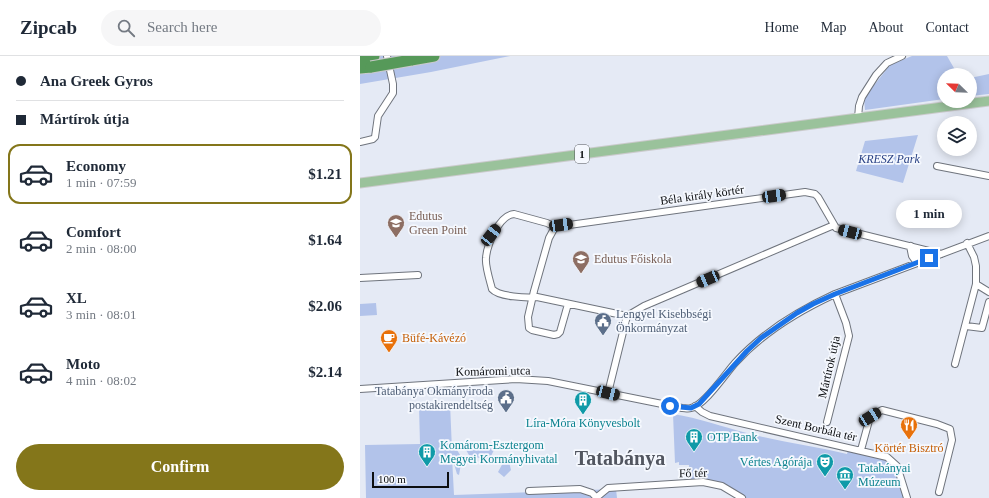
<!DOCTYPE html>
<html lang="en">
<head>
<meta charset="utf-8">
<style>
	:root { --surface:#fff; --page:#f6f6f7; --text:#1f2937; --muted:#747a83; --line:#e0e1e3; --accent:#84761a }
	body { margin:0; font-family:Georgia,serif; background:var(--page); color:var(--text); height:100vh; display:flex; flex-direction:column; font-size:15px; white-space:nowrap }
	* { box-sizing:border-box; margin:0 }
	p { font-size:13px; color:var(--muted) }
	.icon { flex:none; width:22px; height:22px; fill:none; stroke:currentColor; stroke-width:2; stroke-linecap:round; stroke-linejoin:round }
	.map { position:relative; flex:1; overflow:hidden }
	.details { display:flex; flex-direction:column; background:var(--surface); width:360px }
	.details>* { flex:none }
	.hud { display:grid; align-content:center; height:88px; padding:0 16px; background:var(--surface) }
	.needle { width:26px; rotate:293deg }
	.tools { position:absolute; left:577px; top:12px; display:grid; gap:8px }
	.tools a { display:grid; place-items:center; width:40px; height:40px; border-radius:50%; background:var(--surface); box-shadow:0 2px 10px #0003; font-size:20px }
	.scale { position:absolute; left:12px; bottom:10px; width:77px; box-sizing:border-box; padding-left:4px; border:2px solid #0c0e11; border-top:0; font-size:11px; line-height:14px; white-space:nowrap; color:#0c0e11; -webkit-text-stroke:3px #f5f8fe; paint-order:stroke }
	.end { position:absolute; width:18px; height:18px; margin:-9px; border:5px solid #1a73e8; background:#fff; box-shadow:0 0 0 2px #fff }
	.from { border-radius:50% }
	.bubble { position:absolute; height:28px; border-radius:14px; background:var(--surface); box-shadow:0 2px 10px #0003; font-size:13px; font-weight:700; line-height:28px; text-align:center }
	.car { position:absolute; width:12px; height:24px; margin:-12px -6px; border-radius:5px; box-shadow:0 0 3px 1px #0007; background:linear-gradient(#222 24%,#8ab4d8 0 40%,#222 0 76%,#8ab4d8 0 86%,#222 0) }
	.hud b { display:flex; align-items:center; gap:14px; height:38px; font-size:15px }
	.hud b+b { border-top:1px solid var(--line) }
	.hud i { width:10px; height:10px; background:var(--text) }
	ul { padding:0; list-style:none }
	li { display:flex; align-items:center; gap:12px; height:60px; margin:0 8px 6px; padding:0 8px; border:2px solid transparent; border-radius:12px }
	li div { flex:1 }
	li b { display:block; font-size:15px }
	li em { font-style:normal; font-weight:700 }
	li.selected { border-color:var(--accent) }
	li>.icon { width:36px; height:36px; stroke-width:1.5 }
	.button { display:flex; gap:8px; margin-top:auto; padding:8px 16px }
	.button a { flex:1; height:46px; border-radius:24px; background:var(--accent); color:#fff; font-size:16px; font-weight:700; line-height:46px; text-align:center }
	header { display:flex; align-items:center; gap:24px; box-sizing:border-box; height:56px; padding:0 20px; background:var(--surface); border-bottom:1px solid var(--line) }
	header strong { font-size:19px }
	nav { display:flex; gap:22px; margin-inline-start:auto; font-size:14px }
	.search { width:280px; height:36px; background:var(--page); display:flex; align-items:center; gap:10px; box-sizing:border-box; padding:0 14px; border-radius:22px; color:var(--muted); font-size:15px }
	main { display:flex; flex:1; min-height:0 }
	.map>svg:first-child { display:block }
	.green { fill:#b2c3ea }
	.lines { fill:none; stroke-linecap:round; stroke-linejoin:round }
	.minor-casing { stroke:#6f747d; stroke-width:8 }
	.primary-casing { stroke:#cacacb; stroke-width:11 }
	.motorway-casing { stroke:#cacacb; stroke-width:13 }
	.minor { stroke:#fff; stroke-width:6 }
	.primary { stroke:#9ac29b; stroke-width:9 }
	.motorway { stroke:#569959; stroke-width:11 }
	.motorway-bridge-casing { stroke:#cacacb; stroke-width:13; stroke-linecap:butt }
	.motorway-bridge { stroke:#569959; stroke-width:11 }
	.route { stroke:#1a73e8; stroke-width:5 }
	.labels { text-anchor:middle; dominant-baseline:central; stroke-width:3.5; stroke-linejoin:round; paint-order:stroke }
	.shield { fill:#f5f8fe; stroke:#525458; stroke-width:1 }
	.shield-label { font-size:11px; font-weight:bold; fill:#0c0e11 }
	.park-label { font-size:12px; font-style:italic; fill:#2a4285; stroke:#f5f8fe }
	.street-label { font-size:12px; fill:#0c0e11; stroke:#f5f8fe }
	.education-label { font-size:12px; fill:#785e54; stroke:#f5f8fe; text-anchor:start }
	.service-label { font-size:12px; fill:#4e5e75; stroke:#f5f8fe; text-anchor:start }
	.food-label { font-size:12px; fill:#c56008; stroke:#f5f8fe; text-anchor:start }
	.culture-label { font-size:12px; fill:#0d838f; stroke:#f5f8fe; text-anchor:start }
	.town-label { font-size:20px; font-weight:bold; fill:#525660; stroke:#f5f8fe }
</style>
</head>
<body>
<header>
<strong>Zipcab</strong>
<div class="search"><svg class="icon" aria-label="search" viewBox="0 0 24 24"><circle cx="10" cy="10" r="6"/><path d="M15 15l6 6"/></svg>Search here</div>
<nav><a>Home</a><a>Map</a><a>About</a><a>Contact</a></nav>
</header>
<main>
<section class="details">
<div class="hud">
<b><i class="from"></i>Ana Greek Gyros</b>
<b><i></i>Mártírok útja</b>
</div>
<ul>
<li class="selected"><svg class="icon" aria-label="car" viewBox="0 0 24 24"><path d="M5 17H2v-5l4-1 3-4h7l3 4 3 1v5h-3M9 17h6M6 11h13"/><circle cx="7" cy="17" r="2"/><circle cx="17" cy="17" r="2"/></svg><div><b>Economy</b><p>1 min · 07:59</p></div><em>$1.21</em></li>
<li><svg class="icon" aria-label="car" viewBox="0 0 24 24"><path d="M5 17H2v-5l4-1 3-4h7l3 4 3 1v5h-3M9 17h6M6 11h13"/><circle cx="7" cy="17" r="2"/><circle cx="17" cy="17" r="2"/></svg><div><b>Comfort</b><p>2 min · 08:00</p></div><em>$1.64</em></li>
<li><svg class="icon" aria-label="car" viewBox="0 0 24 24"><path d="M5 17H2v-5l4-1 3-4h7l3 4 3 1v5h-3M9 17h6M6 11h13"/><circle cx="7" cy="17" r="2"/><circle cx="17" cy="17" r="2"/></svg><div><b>XL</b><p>3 min · 08:01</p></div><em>$2.06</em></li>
<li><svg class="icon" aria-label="car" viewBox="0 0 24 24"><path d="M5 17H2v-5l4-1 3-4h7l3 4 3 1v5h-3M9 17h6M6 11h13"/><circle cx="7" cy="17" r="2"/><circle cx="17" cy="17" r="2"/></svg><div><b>Moto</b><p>4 min · 08:02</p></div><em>$2.14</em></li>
</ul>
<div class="button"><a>Confirm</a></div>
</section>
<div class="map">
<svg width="629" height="442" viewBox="0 0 629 442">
	<rect width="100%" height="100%" fill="#e5eaf5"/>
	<path class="green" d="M0,0H150L71,16L0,28Z
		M552,0H587L598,19H584V43L505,54L504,42L530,9Z
		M629,18V38L610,40V22Z
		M558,79L543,127L496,115L505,85Z
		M16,247L17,259L0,260V248Z
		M90,347L92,394H97L102,402L99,419L97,418L92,401L94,439L256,433L257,442H6L5,389L60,388L59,350Z
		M313,358C339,362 363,371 387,377C420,386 454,390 487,398L489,391L532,404L547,442H382L362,430L330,427L329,409H319V406L315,407Z
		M135,392L130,402L123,403L109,399L106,394Z
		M144,405L149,406L151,414L144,421L138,416Z"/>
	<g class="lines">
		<g class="minor-casing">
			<path id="minor" d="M498,62L499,50L502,41L516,19L527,7L542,0
				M0,86L13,83L15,81L18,60L33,37V28L27,0
				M577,110L629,120
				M474,169L284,250L267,260L177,241C167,242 139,241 132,233C130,225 125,210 126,202C127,189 139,159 154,158L187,167L195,171L445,136L455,138L458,141L476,172L581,198
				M195,171L189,182L174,235L168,261L169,272L172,274L194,279L198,278L200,276L208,248
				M550,190L552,200L557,207
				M551,190C558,194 559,199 557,207
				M0,222L58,219
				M616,228L629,236
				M606,270L622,272L629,246
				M595,308L616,228V210L614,201L607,187
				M0,333L156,323L188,325L322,352C325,352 328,353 331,352C344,350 366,317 375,307C403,276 438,255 475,238L629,180
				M248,337L267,260
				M335,350L342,356L350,360L527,401L537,410L547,442
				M467,366L489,280L486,267L475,238
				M501,394L510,361L522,354L577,368L590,373L592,384L579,436
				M169,435L220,433L232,437L237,442
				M237,441L248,432L343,426L362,430L382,442"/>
		</g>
		<g class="primary-casing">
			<path id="primary" d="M0,127L629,45"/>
		</g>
		<g class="motorway-casing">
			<path id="motorway" d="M0,3L14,0
				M51,4L74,0
				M0,12L11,11"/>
		</g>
		<use href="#minor" class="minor"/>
		<use href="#primary" class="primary"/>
		<use href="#motorway" class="motorway"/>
		<g class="motorway-bridge-casing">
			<path id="motorway-bridge" d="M11,11L51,4"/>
		</g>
		<use href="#motorway-bridge" class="motorway-bridge"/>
	</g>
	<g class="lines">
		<path class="route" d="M310,350L331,352L339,348L387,295L401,282L437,257L453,248L475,238L569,202"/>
	</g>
	<defs>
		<g id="university-pin" transform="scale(0.9)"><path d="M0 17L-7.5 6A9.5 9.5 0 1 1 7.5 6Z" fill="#8d6e63" stroke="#f5f8fe"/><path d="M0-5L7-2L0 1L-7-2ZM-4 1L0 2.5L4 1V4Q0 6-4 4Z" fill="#fff"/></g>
		<g id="school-pin" transform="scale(0.9)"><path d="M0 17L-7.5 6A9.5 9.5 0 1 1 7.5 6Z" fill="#8d6e63" stroke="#f5f8fe"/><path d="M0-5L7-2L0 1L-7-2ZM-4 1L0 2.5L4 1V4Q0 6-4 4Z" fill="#fff"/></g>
		<g id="civic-pin" transform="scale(0.9)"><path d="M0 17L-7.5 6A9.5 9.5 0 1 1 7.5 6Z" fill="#5c6f8a" stroke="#f5f8fe"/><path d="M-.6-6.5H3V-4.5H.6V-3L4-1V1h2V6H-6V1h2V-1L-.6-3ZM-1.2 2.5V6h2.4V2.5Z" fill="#fff"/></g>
		<g id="cafe-pin" transform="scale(0.9)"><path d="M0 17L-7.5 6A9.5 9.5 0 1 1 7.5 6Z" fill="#e8710a" stroke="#f5f8fe"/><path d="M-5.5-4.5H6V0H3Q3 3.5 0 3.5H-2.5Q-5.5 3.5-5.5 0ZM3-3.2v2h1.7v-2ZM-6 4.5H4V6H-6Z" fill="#fff"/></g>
		<g id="building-pin" transform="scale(0.9)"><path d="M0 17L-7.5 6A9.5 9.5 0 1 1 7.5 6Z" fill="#0f9aa8" stroke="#f5f8fe"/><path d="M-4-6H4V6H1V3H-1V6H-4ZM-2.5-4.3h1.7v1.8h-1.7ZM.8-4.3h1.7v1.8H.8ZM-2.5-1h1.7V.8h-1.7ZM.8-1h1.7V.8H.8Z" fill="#fff"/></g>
		<g id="restaurant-pin" transform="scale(0.9)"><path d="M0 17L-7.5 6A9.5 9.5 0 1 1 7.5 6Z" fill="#e8710a" stroke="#f5f8fe"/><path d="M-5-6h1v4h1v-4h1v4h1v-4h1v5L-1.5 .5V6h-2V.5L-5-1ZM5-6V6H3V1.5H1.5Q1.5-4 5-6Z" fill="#fff"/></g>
		<g id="theatre-pin" transform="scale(0.9)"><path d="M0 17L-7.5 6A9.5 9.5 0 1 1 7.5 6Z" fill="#0f9aa8" stroke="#f5f8fe"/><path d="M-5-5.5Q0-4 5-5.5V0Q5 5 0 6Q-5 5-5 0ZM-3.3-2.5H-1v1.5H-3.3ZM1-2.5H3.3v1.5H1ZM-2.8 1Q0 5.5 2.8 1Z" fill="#fff"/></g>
		<g id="museum-pin" transform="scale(0.9)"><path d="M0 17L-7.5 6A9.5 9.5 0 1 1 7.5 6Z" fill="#0f9aa8" stroke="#f5f8fe"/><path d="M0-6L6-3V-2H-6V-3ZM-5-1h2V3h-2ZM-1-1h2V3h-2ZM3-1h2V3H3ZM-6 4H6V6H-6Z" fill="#fff"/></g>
	</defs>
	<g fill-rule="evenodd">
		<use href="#university-pin" x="36" y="167"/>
		<use href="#school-pin" x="221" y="203"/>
		<use href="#civic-pin" x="243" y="265"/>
		<use href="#cafe-pin" x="29" y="282"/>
		<use href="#civic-pin" x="146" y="342"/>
		<use href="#building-pin" x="223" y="344"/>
		<use href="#restaurant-pin" x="549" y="369"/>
		<use href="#building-pin" x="334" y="381"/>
		<use href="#building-pin" x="67" y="396"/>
		<use href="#theatre-pin" x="465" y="406"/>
		<use href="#museum-pin" x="485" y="419"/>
	</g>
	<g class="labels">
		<rect class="shield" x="215" y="89" width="14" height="18" rx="3"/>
		<g class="shield-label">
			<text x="222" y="98">1</text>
		</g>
		<g class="park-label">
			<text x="529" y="103">KRESZ Park</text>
		</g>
		<g class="street-label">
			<text transform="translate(342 139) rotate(-8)">Béla király körtér</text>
			<text transform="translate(469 311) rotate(-77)">Mártírok útja</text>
			<text transform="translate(133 315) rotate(-1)">Komáromi utca</text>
			<text transform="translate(456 372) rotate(13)">Szent Borbála tér</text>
			<text transform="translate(333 417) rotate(-1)">Fő tér</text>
		</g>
		<g class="education-label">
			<text x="49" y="160">Edutus<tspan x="49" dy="14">Green Point</tspan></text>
			<text x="234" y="203">Edutus Főiskola</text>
		</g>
		<g class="service-label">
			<text x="256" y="258">Lengyel Kisebbségi<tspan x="256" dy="14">Önkormányzat</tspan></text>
			<text x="133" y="335" text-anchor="end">Tatabánya Okmányiroda<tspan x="133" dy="14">postakirendeltség</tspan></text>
		</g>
		<g class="food-label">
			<text x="42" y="282">Büfé-Kávézó</text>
			<text x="549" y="392" text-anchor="middle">Körtér Bisztró</text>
		</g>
		<g class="culture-label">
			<text x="223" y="367" text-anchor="middle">Líra-Móra Könyvesbolt</text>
			<text x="347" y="381">OTP Bank</text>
			<text x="80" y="389">Komárom-Esztergom<tspan x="80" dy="14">Megyei Kormányhivatal</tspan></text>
			<text x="452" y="406" text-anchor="end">Vértes Agórája</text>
			<text x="498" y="412">Tatabányai<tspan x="498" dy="14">Múzeum</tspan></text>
		</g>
		<g class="town-label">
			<text x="260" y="402">Tatabánya</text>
		</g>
	</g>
</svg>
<div class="tools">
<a><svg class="needle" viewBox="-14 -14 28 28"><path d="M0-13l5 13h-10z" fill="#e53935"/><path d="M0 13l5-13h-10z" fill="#747a83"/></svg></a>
<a><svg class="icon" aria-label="layers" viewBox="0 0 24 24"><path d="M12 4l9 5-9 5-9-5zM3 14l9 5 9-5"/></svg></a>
</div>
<div class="scale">100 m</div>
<i class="end from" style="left:310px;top:350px"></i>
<i class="end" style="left:569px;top:202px"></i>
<div class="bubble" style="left:536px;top:144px;width:66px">1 min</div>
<i class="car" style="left:414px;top:140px;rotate:82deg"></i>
<i class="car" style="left:201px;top:169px;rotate:82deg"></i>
<i class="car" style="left:490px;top:176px;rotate:285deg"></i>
<i class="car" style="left:131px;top:179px;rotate:38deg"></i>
<i class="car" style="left:348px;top:223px;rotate:247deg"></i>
<i class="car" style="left:248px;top:337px;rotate:104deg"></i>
<i class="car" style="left:510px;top:361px;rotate:58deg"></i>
</div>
</main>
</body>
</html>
